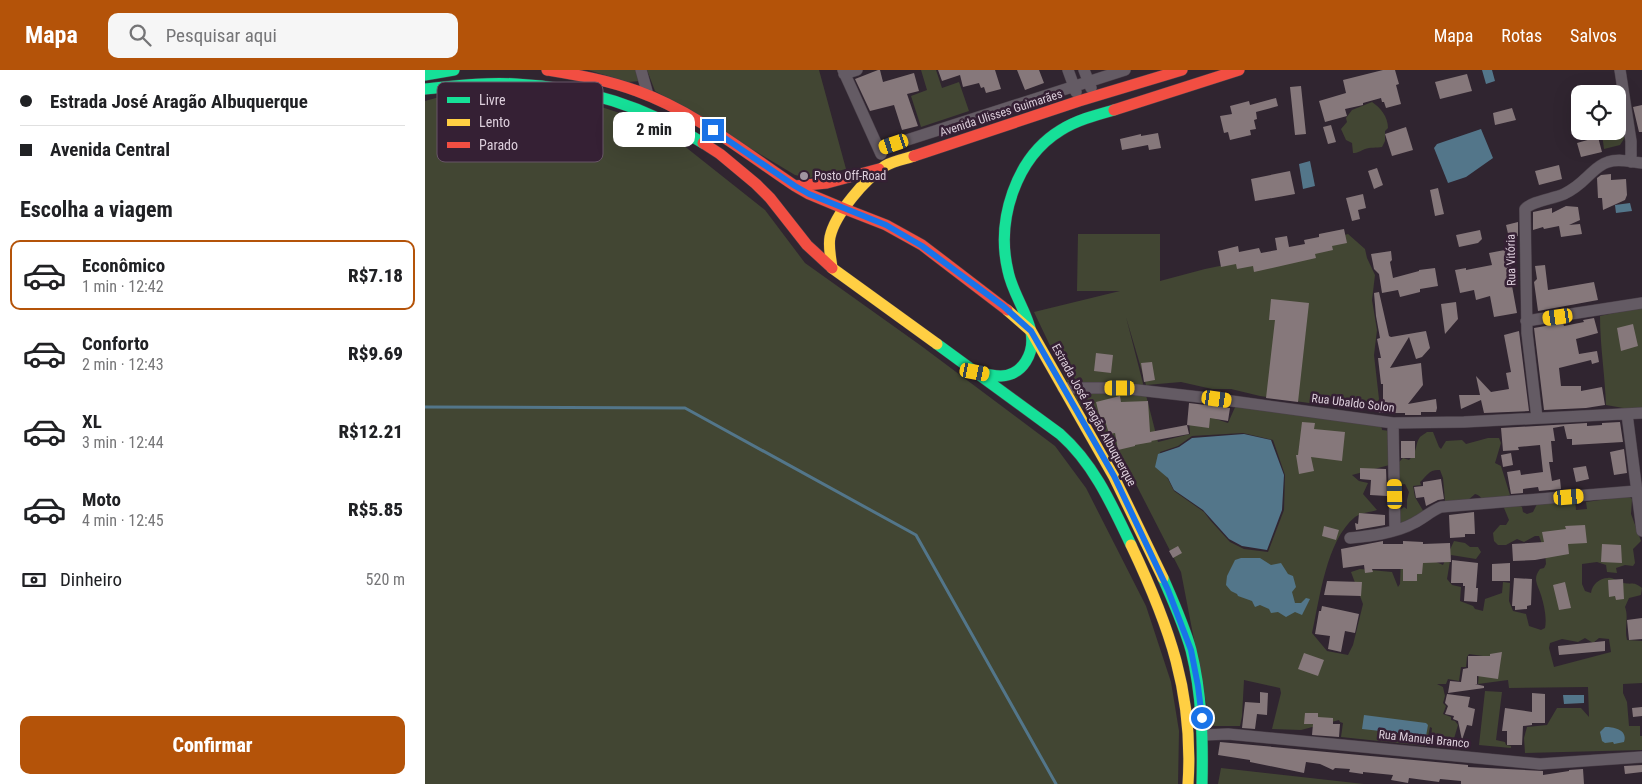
<!DOCTYPE html>
<html lang="pt">
<head>
<meta charset="utf-8">
<style>
	:root { --surface:#fff; --page:#f6f6f6; --text:#202124; --muted:#757577; --line:#e0e0e0; --accent:#b45309 }
	body { margin:0; font-family:"Roboto Condensed",sans-serif; background:var(--page); color:var(--text); height:100vh; display:flex; flex-direction:column; font-size:19px; white-space:nowrap }
	* { box-sizing:border-box; margin:0 }
	p { font-size:16px; color:var(--muted) }
	.icon { flex:none; width:28px; height:28px; fill:none; stroke:currentColor; stroke-width:2; stroke-linecap:round; stroke-linejoin:round }
	.map { position:relative; flex:1; overflow:hidden }
	.panel { display:flex; flex-direction:column; background:var(--surface); width:425px }
	.panel>* { flex:none }
	.banner { display:grid; align-content:center; height:110px; padding:0 20px; background:var(--surface) }
	.buttons { position:absolute; left:1146px; top:15px; display:grid; gap:10px }
	.buttons a { display:grid; place-items:center; width:55px; height:55px; border-radius:10px; background:var(--surface); box-shadow:0 5px 20px #0002; font-size:25px }
	.end { position:absolute; width:22px; height:22px; margin:-11px; border:6px solid #1a73e8; background:#fff; box-shadow:0 0 0 2px #fff }
	.from { border-radius:50% }
	.bubble { position:absolute; height:35px; border-radius:10px; background:var(--surface); box-shadow:0 5px 20px #0002; font-size:16px; font-weight:800; line-height:35px; text-align:center }
	.car { position:absolute; width:15px; height:30px; margin:-15px -8px; border-radius:6px; box-shadow:0 0 4px 1px #0007; background:linear-gradient(#f5c518 24%,#345 0 40%,#f5c518 0 76%,#345 0 86%,#f5c518 0) }
	.banner b { display:flex; align-items:center; gap:18px; height:48px; font-size:19px }
	.banner b+b { border-top:1px solid var(--line) }
	.banner i { width:12px; height:12px; background:var(--text) }
	ul { padding:0; list-style:none }
	li { display:flex; align-items:center; gap:15px; height:70px; margin:0 10px 8px; padding:0 10px; border:2px solid transparent; border-radius:10px }
	li div { flex:1 }
	li b { display:block; font-size:19px }
	li em { font-style:normal; font-weight:800 }
	li.on { border-color:var(--accent) }
	li>.icon { width:45px; height:45px; stroke-width:1.5 }
	h2 { padding:0 20px; font-size:22px; line-height:60px }
	.pay { display:flex; align-items:center; gap:12px; height:55px; padding:0 20px; font-size:19px }
	.pay p { margin-inline-start:auto }
	.cta { display:flex; gap:10px; margin-top:auto; padding:10px 20px }
	.cta a { flex:1; height:58px; border-radius:10px; background:var(--accent); color:#fff; font-size:20px; font-weight:800; line-height:58px; text-align:center }
	header { display:flex; align-items:center; gap:30px; box-sizing:border-box; height:70px; padding:0 25px; background:var(--accent); color:#fff }
	header strong { font-size:24px }
	nav { display:flex; gap:28px; margin-inline-start:auto; font-size:18px }
	.search { width:350px; height:45px; background:var(--page); display:flex; align-items:center; gap:12px; box-sizing:border-box; padding:0 18px; border-radius:10px; color:var(--muted); font-size:19px }
	main { display:flex; flex:1; min-height:0 }
	.map>svg:first-child { display:block }
	.green { fill:#424633; fill-rule:evenodd }
	.water { fill:#53768a }
	.lines { fill:none; stroke-linecap:round; stroke-linejoin:round }
	.stream { stroke:#53768a; stroke-width:3 }
	.building { fill:#86787b }
	.street-casing { stroke:#4b414a; stroke-width:12 }
	.fast-casing { stroke:#4b414a; stroke-width:12 }
	.slow-casing { stroke:#4b414a; stroke-width:12 }
	.jam-casing { stroke:#4b414a; stroke-width:12 }
	.street { stroke:#645b64; stroke-width:11 }
	.fast { stroke:#16e098; stroke-width:11 }
	.slow { stroke:#ffcf43; stroke-width:11 }
	.jam { stroke:#f24e42; stroke-width:11 }
	.route { stroke:#1a73e8; stroke-width:6 }
	.poi-dot { fill:#a094a0; stroke:#352034; stroke-width:2 }
	.labels { text-anchor:middle; dominant-baseline:central; stroke-width:5; stroke-linejoin:round; paint-order:stroke }
	.street-label { font-size:12px; fill:#ddcfdc; stroke:#352034 }
	.poi-label { font-size:12px; fill:#ddcfdc; stroke:#352034; text-anchor:start }
	.key { fill:#352034; stroke:#675566; stroke-width:1 }
	.key-label { font-size:14px; fill:#ddcfdc }
</style>
</head>
<body>
<header>
<strong>Mapa</strong>
<div class="search"><svg class="icon" aria-label="search" viewBox="0 0 24 24"><circle cx="10" cy="10" r="6"/><path d="M15 15l6 6"/></svg>Pesquisar aqui</div>
<nav><a>Mapa</a><a>Rotas</a><a>Salvos</a></nav>
</header>
<main>
<section class="panel">
<div class="banner">
<b><i class="from"></i>Estrada José Aragão Albuquerque</b>
<b><i></i>Avenida Central</b>
</div>
<h2>Escolha a viagem</h2>
<ul>
<li class="on"><svg class="icon" aria-label="car" viewBox="0 0 24 24"><path d="M5 17H2v-5l4-1 3-4h7l3 4 3 1v5h-3M9 17h6M6 11h13"/><circle cx="7" cy="17" r="2"/><circle cx="17" cy="17" r="2"/></svg><div><b>Econômico</b><p>1 min · 12:42</p></div><em>R$7.18</em></li>
<li><svg class="icon" aria-label="car" viewBox="0 0 24 24"><path d="M5 17H2v-5l4-1 3-4h7l3 4 3 1v5h-3M9 17h6M6 11h13"/><circle cx="7" cy="17" r="2"/><circle cx="17" cy="17" r="2"/></svg><div><b>Conforto</b><p>2 min · 12:43</p></div><em>R$9.69</em></li>
<li><svg class="icon" aria-label="car" viewBox="0 0 24 24"><path d="M5 17H2v-5l4-1 3-4h7l3 4 3 1v5h-3M9 17h6M6 11h13"/><circle cx="7" cy="17" r="2"/><circle cx="17" cy="17" r="2"/></svg><div><b>XL</b><p>3 min · 12:44</p></div><em>R$12.21</em></li>
<li><svg class="icon" aria-label="car" viewBox="0 0 24 24"><path d="M5 17H2v-5l4-1 3-4h7l3 4 3 1v5h-3M9 17h6M6 11h13"/><circle cx="7" cy="17" r="2"/><circle cx="17" cy="17" r="2"/></svg><div><b>Moto</b><p>4 min · 12:45</p></div><em>R$5.85</em></li>
</ul>
<div class="pay"><svg class="icon" aria-label="cash" viewBox="0 0 24 24"><path d="M3 7h18v10H3z"/><circle cx="12" cy="12" r="2"/></svg>Dinheiro<p>520 m</p></div>
<div class="cta"><a>Confirmar</a></div>
</section>
<div class="map">
<svg width="1217" height="714" viewBox="0 0 1217 714">
	<rect width="100%" height="100%" fill="#302530"/>
	<path class="green" d="M163,0H211L215,11L203,12Z
		M222,0H394L421,99L384,108L370,105L230,21Z
		M496,0H511L517,18L534,12L544,41L496,57L486,26L502,20Z
		M77,21L149,28L207,47L258,75L340,140L380,193L495,275L630,376L661,418L721,536L746,612L754,661L753,714H0V31L29,23Z
		M947,32C956,38 963,47 963,58L960,61V71L957,77C952,78 945,77 940,79C935,81 933,83 928,83L927,73L921,70L916,59L922,52L921,48L927,40Z
		M1201,48L1204,61L1195,75L1179,79L1177,64L1178,61H1192L1193,50Z
		M653,164H735V211L780,199L844,186L923,164L940,179L942,188L950,205L947,230L952,260L949,285L954,329L949,340L943,336L927,338L923,335L884,333L835,326L806,319H787L756,312L721,315L701,247L733,372L765,364L764,349L791,342V349L803,353L811,335L956,352L957,360L965,361L968,394L927,405L934,411L943,413L938,424L952,440C946,442 935,443 930,447C901,471 895,528 887,563L902,581L923,585L928,575L938,534L926,502L935,499L967,502L973,517L975,514L976,486L1009,491L1018,495L1029,471L1040,473L1045,477H1053L1056,482L1051,489L1026,485L1022,509L1027,515L1036,517L1035,531L1048,536L1050,539L1058,541L1060,529L1077,523L1078,512L1085,513L1084,531L1088,541L1101,544L1104,556L1116,560L1120,558C1122,548 1119,535 1116,525C1113,515 1107,509 1115,499L1119,498L1121,494L1120,482L1114,466H1110L1099,472L1092,469L1081,475H1073L1069,471L1068,463L1075,455H1081L1084,450L1079,438L1080,434H1092L1097,437L1098,442L1102,444L1108,442L1112,434L1150,429L1151,440L1162,439L1161,432L1204,426L1207,429L1206,444L1216,471L1208,479L1210,493L1208,496L1200,495L1191,498L1192,503L1182,502L1181,495L1172,492L1157,494V514L1160,521L1166,523C1167,515 1174,508 1183,508C1188,507 1193,512 1198,513C1209,515 1207,511 1217,518L1216,525L1204,528L1200,537C1204,547 1199,559 1202,570L1217,571V613L1198,614V623L1202,632L1204,656H1215V666H1217V680L1100,683L1099,668L1102,657L1122,655L1132,638H1156L1164,647L1163,617L1084,618L1083,610L1053,614L1054,601H1057L1058,586L1044,584L1042,587L1041,597H1036L1034,611L1023,609L1021,614H1012L1018,617L1020,626L1018,633L1021,636L1018,644L1026,647V650L1030,651L1033,655L1028,672L1006,667L1007,658L1005,657L1001,676L916,667L918,653L915,652L914,650L876,660L847,659L856,623L855,618L819,610L817,646L815,656H789L785,653L756,502L695,383L651,330L609,242L695,221H652ZM818,363L848,370L860,405L859,440L843,482L819,479L805,472L785,450L779,442L749,421L742,407L735,382L753,376L767,366ZM1160,568L1168,573L1174,568L1184,569L1186,582L1129,597L1124,578L1125,573L1137,569L1153,572Z
		M1217,237V339H1204L1181,335C1180,305 1175,276 1175,246Z
		M1002,362H1008L1014,377L1016,379L1021,371L1037,370L1041,374L1063,368H1074L1076,373L1070,393L1076,396L1085,425C1078,428 1068,433 1060,430C1056,429 1055,425 1050,424L1042,431H1020L1018,408L1015,400C1004,399 1002,406 995,412L996,415L988,416L990,427L1000,444L972,455L975,440L979,437L982,439V430L984,422L980,414L972,415L971,395L978,388L984,390C993,382 990,373 995,367C997,365 1000,364 1002,362Z
		M1060,621L1077,622L1071,670L1080,672L1081,675L1086,676V678L1054,675Z
		M796,698L939,714H793Z"/>
	<path class="water" d="M1057,0H1067L1070,11L1061,14Z
		M1056,59L1068,88L1041,107L1023,113L1009,78L1012,74Z
		M885,91L890,116L878,119L874,94Z
		M1205,133L1207,141L1191,143L1190,135Z
		M819,364L846,370L859,405L857,440L842,480L817,476L804,469L778,440L749,420L743,408L730,397L733,384L754,377L767,368Z
		M816,488H835L846,495L856,493L863,504L868,506L871,517L867,522L870,533H876L881,528L885,529L877,545L870,542L861,547L853,542L846,543L844,539L835,535L830,537L827,531L813,526L812,524L806,521L801,515L802,506L810,490Z
		M1138,625H1159V633L1139,634Z
		M939,645L1001,653L1003,655L1001,666L937,659Z
		M1180,657C1190,657 1203,660 1199,672L1189,674L1188,672L1180,673L1177,671L1175,662Z"/>
	<g class="lines">
		<path class="stream" d="M0,337L260,338L491,465L631,714"/>
	</g>
	<path class="building" d="M453,0H455L458,12L489,3L494,21L482,24L493,56L477,60L469,35L445,41L430,9Z
		M513,0H570L576,19L561,23L559,17L556,18L554,13L538,17L535,5L517,11Z
		M592,0H614L619,13L600,20Z
		M958,0H970L974,14L971,15L976,34L961,38L959,32H957L956,28L938,33V35L920,39L922,46L900,52L894,31L921,23L918,10Z
		M1042,4L1047,21L1015,29L1010,12Z
		M876,16L881,64L870,65L865,17Z
		M851,28L853,36L831,42L832,49L829,50L831,59L825,60L826,65L805,70L803,62L799,63L795,46L807,44L805,36L824,31L825,35Z
		M1217,35V62H1214L1208,37Z
		M1087,38L1091,50L1070,55L1068,43Z
		M906,55L911,72L903,74L898,57Z
		M981,57L988,80L967,86L960,64Z
		M733,63L736,78L724,80L723,75L697,80L695,69L716,64V66Z
		M1173,67L1177,82L1156,87L1152,73Z
		M1134,95L1137,109L1114,115L1110,101Z
		M952,98L958,115L949,119L943,101Z
		M865,101L870,124L830,131L826,109Z
		M1186,104V110L1201,109L1202,125L1200,130L1178,140L1177,128H1173L1172,108L1176,105Z
		M1013,118L1019,144L1010,146L1005,120Z
		M938,124L941,138L933,140L935,149L927,151L921,128Z
		M1141,136L1153,137L1155,150L1144,155L1155,154L1157,164L1136,167L1134,156L1119,159L1118,157L1108,160V142L1127,138V143Z
		M1093,152V166L1084,168L1081,155Z
		M919,159L922,173L907,176L908,180L890,184L891,188L829,202L828,196L812,199L811,194L796,197L793,181L813,176L814,182L834,178L836,183L852,180L850,168L862,166L864,177L880,174L879,170L894,167V164Z
		M1055,160L1057,169L1053,173L1034,177L1031,165Z
		M1085,179L1088,192H1085L1088,204L1085,205L1092,243L1069,247L1065,226L1051,230L1049,220L1035,223L1030,200L1041,198V200L1067,195L1064,183Z
		M966,181L967,190L965,192L968,208L994,201V200L1010,198L1013,216L995,219V222L975,227L973,220L957,223L954,204L949,199L946,184Z
		M1120,195L1123,220L1169,212L1173,230L1113,241L1109,212L1112,209L1110,196Z
		M954,222L964,266L966,267L1001,261L1005,278L997,287L991,289L984,267L965,298L996,293L998,315L983,334L1011,329L1012,338L1011,342H996V345H980V343H954L953,338H958V314H956L953,288H956L952,269L955,268L951,246L949,223Z
		M846,229L884,233L873,332L841,328L850,250H844Z
		M1031,232L1033,249L1020,264L1016,234Z
		M1169,248L1173,263L1151,269L1154,284L1172,281L1174,292L1167,294L1166,290L1134,298L1136,316H1156V321L1177,317L1180,335L1161,338L1119,340L1109,258L1138,253L1139,256L1159,252L1158,250Z
		M1208,254L1213,276L1196,281L1192,258Z
		M1094,261L1104,341L1059,343L1056,330L1036,339L1034,325H1055L1051,306L1066,322L1084,319L1081,303L1086,302L1079,265Z
		M671,283L688,285L686,303L669,301Z
		M727,292L730,310L719,312L716,293Z
		M695,326L696,332L723,331L725,362L762,355L764,364L726,371L727,372L710,375V376L693,380L690,363L684,364L679,347L675,348L671,332Z
		M764,333L805,338L803,351L785,348L784,358L762,355Z
		M877,352L890,353L889,359L920,362L917,391L886,387L889,401L874,404L871,385H873Z
		M1195,352L1198,372L1147,375V369H1142L1139,356L1128,358L1130,371H1126L1128,392H1124L1127,411L1135,409L1136,419L1114,421L1113,417L1098,419V423L1086,424L1082,402L1095,400L1096,405L1118,402L1115,375L1093,377L1094,380L1078,381L1076,358L1162,353V356L1177,355V353Z
		M976,371H990V388H976Z
		M1199,379L1202,403L1189,405L1185,382Z
		M1086,383L1088,395L1078,397L1076,385Z
		M1161,396L1164,409L1151,412L1148,398Z
		M935,398L961,399L962,426L945,425L946,410L935,409Z
		M1016,409L1019,429L1013,430L1001,436L999,427L991,428L989,417L998,416V412Z
		M1049,442L1050,464H1040V467L1025,468L1024,445Z
		M934,443L960,445V455L931,460L930,453L933,454Z
		M1160,455L1162,473L1143,474L1144,484L1110,490L1088,491L1087,474L1119,472L1117,462L1141,459L1140,456Z
		M899,456L914,460L911,470L897,466Z
		M958,471V474H978V471L998,472V474L1025,473L1026,492L998,493L997,504H992V511H978V499H947L948,502L940,503L939,495L918,498L916,479Z
		M1177,474L1196,475L1197,493L1176,492Z
		M753,476L757,483L748,488L744,481Z
		M1027,490L1053,493L1051,518H1053L1052,532L1039,531L1040,516H1038V513H1026Z
		M1085,493V511H1067V494Z
		M1089,508L1107,509L1106,535L1102,536V539L1090,540V536H1087Z
		M1198,509L1199,529L1191,530L1190,526L1184,527L1183,510Z
		M902,511L937,512L936,526L899,525Z
		M1140,512L1146,538L1134,540L1128,515Z
		M897,536L934,544L930,563L920,561L916,582L903,579L905,566L890,564L894,541H896Z
		M1217,548V569L1204,570L1202,550Z
		M1180,571V581L1134,585L1133,576Z
		M1077,582L1073,609L1052,606V614H1050L1059,616V618L1023,623L1025,611L1036,612L1038,599L1043,598V586H1065V584Z
		M879,583L899,590L893,606L873,599Z
		M835,622L843,623L842,645L832,644L830,659L817,658L820,632L835,633Z
		M1107,623L1120,624V653H1107V655L1098,656L1097,675H1082V661H1077L1080,638L1107,642Z
		M1022,624L1045,627L1043,637L1050,639L1047,656L1042,655L1037,670L1033,651L1028,649L1029,646L1020,644L1023,636L1020,633Z
		M1217,637V646L1208,647L1207,638Z
		M880,643H893V647L908,648V654H915L914,667L887,665L888,654H879Z
		M795,672L1043,695V697L1118,701V705L1144,701V700L1158,699L1159,714H1036V711L1015,709L1014,712L984,708L983,713L966,710L968,705L938,702V704L924,702L925,699L910,698L908,700L895,694L881,692L879,703L825,692V690L793,685Z
		M1217,695V702L1200,704L1199,696Z"/>
	<g class="lines">
		<g class="street-casing">
			<path id="street" d="M216,0L223,25
				M418,0L456,84
				M643,0L651,22
				M659,0L666,18
				M1195,0L1206,71V92
				M419,4L432,0
				M454,79L700,0
				M1101,251L1217,233
				M638,318H695L792,329L968,353L1039,352L1217,343
				M1202,344L1217,461
				M1112,348L1102,263L1100,139C1107,131 1128,129 1139,124C1147,120 1155,114 1161,108C1168,102 1173,95 1183,92C1194,88 1205,92 1217,93
				M968,353L970,459
				M925,468C945,466 971,463 989,453C999,448 1006,441 1016,437L1211,421
				M778,665L803,664L1115,694L1217,687"/>
		</g>
		<g class="fast-casing">
			<path id="fast" d="M0,5L29,0
				M0,19C30,16 61,12 91,14C158,17 222,37 278,73
				M512,274L635,364C669,394 687,435 706,475
				M553,302C560,304 568,306 576,306C598,305 610,283 606,262C602,242 587,222 583,201C571,151 590,88 636,60C652,50 671,45 689,40
				M738,508C748,531 759,555 766,580C777,624 778,669 777,714"/>
		</g>
		<g class="slow-casing">
			<path id="slow" d="M489,86C480,89 468,91 460,96C440,109 410,144 405,167C403,177 406,188 407,198L512,274
				M582,240L606,261L689,407L738,508
				M706,475C744,555 769,624 763,714"/>
		</g>
		<g class="jam-casing">
			<path id="jam" d="M122,0C152,5 183,10 212,21C270,42 319,82 370,116L384,124L420,139
				M689,40L814,0
				M278,73L295,84L331,114L345,128L382,175L407,198
				M489,86L654,31L757,0
				M370,116L402,113L454,99
				M420,139L461,155L497,175L582,240"/>
		</g>
		<use href="#street" class="street"/>
		<use href="#fast" class="fast"/>
		<use href="#slow" class="slow"/>
		<use href="#jam" class="jam"/>
	</g>
	<g class="lines">
		<path class="route" d="M288,60L370,116L384,124L461,155L497,176L578,236L606,261L689,406L743,520L766,580L773,616L777,648"/>
	</g>
	<circle class="poi-dot" cx="379" cy="106" r="5"/>
	<g class="labels">
		<g class="street-label">
			<text transform="translate(576 43) rotate(-18)">Avenida Ulisses Guimarães</text>
			<text transform="translate(1086 190) rotate(-91)">Rua Vitória</text>
			<text transform="translate(928 333) rotate(7)">Rua Ubaldo Solon</text>
			<text transform="translate(669 345) rotate(61)">Estrada José Aragão Albuquerque</text>
			<text transform="translate(999 669) rotate(6)">Rua Manuel Branco</text>
		</g>
		<g class="poi-label">
			<text x="389" y="106">Posto Off-Road</text>
		</g>
	</g>
	<rect x="12" y="12" width="166" height="80" rx="8" class="key"/>
	<rect x="22" y="27" width="23" height="6" fill="#16e098"/>
	<rect x="22" y="49" width="23" height="7" fill="#ffcf43"/>
	<rect x="22" y="72" width="23" height="6" fill="#f24e42"/>
	<g class="key-label">
		<text x="54" y="35">Livre</text>
		<text x="54" y="57">Lento</text>
		<text x="54" y="80">Parado</text>
	</g>
</svg>
<div class="buttons">
<a><svg class="icon" aria-label="locate" viewBox="0 0 24 24"><circle cx="12" cy="12" r="6"/><path d="M12 2v4M12 18v4M2 12h4M18 12h4"/></svg></a>
</div>
<i class="end from" style="left:777px;top:648px"></i>
<i class="end" style="left:288px;top:60px"></i>
<div class="bubble" style="left:188px;top:42px;width:82px">2 min</div>
<i class="car" style="left:469px;top:74px;rotate:252deg"></i>
<i class="car" style="left:1133px;top:247px;rotate:262deg"></i>
<i class="car" style="left:550px;top:302px;rotate:101deg"></i>
<i class="car" style="left:695px;top:318px;rotate:270deg"></i>
<i class="car" style="left:792px;top:329px;rotate:98deg"></i>
<i class="car" style="left:970px;top:424px;rotate:359deg"></i>
<i class="car" style="left:1144px;top:427px;rotate:85deg"></i>
</div>
</main>
</body>
</html>
